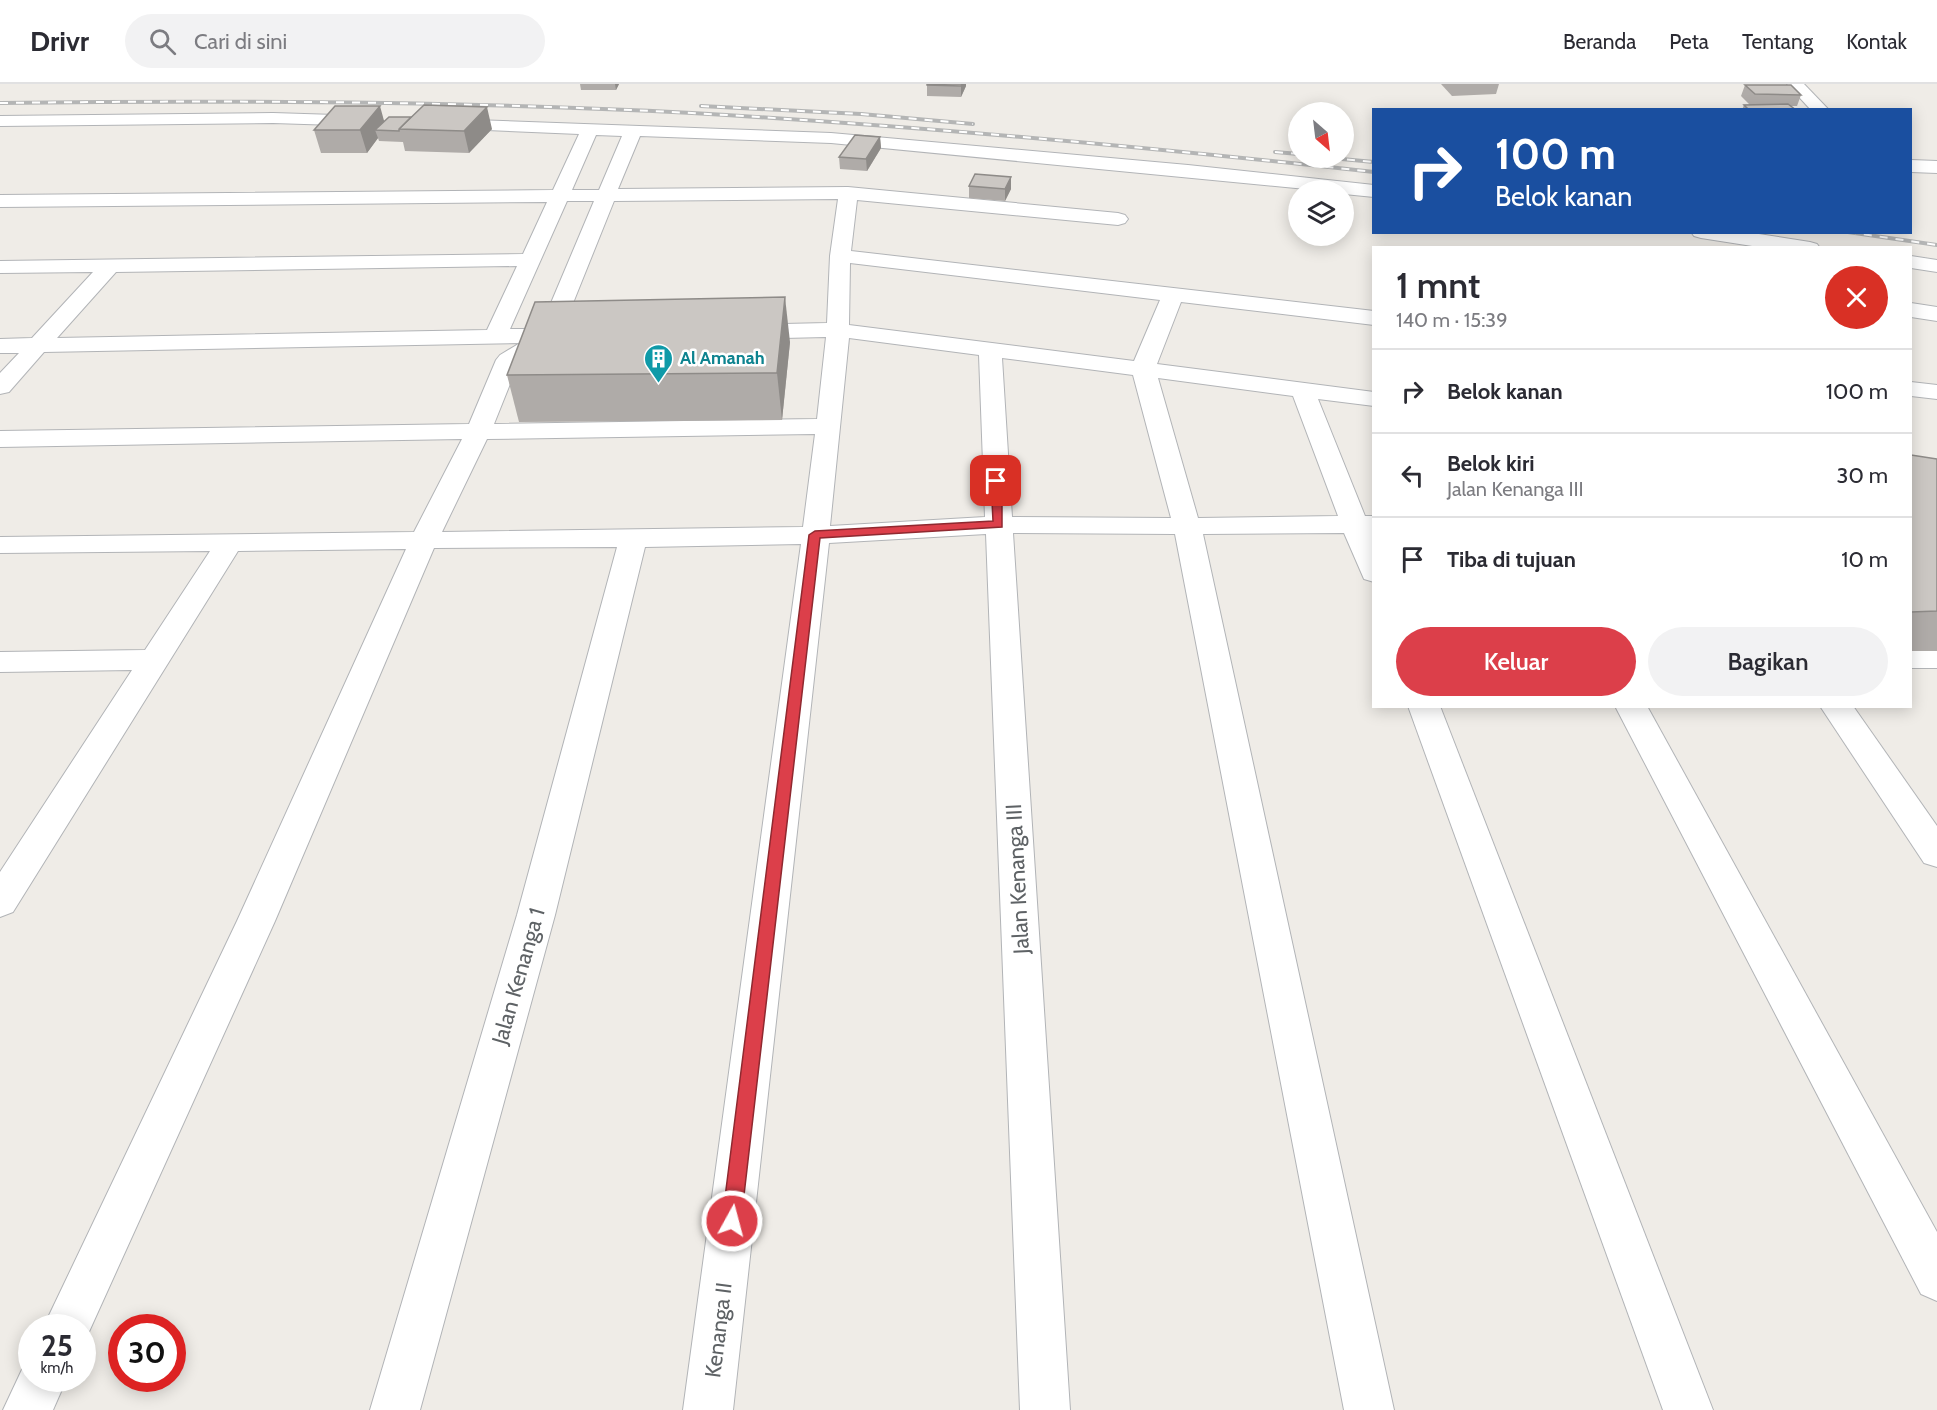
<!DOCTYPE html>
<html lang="id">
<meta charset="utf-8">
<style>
:root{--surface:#fff;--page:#f2f2f3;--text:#2b2b33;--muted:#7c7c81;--line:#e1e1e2;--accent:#dc3f4a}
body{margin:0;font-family:Cabin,sans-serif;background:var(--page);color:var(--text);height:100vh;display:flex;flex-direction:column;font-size:22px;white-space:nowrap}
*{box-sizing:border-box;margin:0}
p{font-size:20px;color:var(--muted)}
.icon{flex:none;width:33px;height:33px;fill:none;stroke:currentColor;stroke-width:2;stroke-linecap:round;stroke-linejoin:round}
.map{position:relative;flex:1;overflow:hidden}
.details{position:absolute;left:1372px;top:162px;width:540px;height:462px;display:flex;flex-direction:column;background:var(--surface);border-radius:0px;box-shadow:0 3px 15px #0003}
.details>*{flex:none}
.hud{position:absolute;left:1372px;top:24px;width:540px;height:126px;border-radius:0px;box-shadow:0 3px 15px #0003;background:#1a4fa0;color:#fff;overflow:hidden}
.needle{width:39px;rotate:152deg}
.fabs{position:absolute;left:1288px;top:18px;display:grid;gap:12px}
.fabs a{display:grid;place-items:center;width:66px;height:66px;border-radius:50%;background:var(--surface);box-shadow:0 3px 15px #0003;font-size:30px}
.speed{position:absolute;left:18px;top:1230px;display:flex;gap:12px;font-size:30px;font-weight:700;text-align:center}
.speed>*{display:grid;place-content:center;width:78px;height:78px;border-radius:50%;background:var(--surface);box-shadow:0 3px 15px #0003;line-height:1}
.speed small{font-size:15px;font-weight:400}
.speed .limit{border:9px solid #d22;background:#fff;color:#111}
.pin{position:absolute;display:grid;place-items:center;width:51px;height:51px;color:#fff;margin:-26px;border-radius:12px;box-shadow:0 3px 9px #0006}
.me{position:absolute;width:66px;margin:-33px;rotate:7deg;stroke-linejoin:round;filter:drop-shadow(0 0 4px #0008)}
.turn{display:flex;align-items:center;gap:21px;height:126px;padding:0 24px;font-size:27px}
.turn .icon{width:78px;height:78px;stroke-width:2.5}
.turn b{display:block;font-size:42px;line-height:51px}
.round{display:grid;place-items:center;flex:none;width:63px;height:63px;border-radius:32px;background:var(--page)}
.summary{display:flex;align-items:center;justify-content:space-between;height:102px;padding:0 24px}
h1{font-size:36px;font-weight:600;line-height:45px}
.button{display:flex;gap:12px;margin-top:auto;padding:12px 24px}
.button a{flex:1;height:69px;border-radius:36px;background:var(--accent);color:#fff;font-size:24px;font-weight:600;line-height:69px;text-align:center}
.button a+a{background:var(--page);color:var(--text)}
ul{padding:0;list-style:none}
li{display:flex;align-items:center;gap:18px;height:84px;padding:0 24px;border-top:2px solid var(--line)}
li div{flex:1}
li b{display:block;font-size:22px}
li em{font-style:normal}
header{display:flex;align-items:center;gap:36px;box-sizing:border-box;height:84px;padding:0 30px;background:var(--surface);border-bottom:2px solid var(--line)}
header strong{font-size:28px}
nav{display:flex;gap:33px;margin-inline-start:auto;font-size:21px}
.search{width:420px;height:54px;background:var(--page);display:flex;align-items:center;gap:15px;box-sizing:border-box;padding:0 21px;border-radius:33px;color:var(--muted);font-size:22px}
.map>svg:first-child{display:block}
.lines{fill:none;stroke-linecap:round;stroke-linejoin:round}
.minor-casing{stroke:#b2b4b7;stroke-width:2}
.minor{fill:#fff;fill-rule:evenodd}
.rail-casing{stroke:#b4b5b5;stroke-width:4}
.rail{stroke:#fff;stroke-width:2;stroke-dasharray:8;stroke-linecap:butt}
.wall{fill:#afaba8}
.shaded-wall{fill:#8e8b88}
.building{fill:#cbc7c3;stroke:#8e8b88;stroke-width:1.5}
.route{fill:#dc3f4a;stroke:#8f2930;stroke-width:1.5}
.labels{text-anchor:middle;stroke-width:5;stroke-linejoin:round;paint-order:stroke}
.far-culture-label{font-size:18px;font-weight:bold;fill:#0d838f;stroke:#fff;text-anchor:start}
.street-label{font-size:22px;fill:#5e6265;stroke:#fff}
</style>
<header>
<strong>Drivr</strong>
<div class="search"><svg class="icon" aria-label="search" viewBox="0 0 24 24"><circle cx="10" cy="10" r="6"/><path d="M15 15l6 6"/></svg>Cari di sini</div>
<nav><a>Beranda</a><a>Peta</a><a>Tentang</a><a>Kontak</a></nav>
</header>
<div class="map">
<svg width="1937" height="1326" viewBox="0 0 1937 1326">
<rect width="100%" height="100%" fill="#efece7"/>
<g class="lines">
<defs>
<g id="minor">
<polygon points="1787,0 1804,0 1829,26 1811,26"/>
<polygon points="273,29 367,32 373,33 376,37 373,41 367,42 273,39 0,42 0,32"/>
<path d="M446 35 831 49 1188 81 1374 101V113L1344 110V106H1316L831 59 640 52 618 105 848 103 1118 129 1125 131 1128 135 1125 139 1118 141 857 116 851 167 1374 227V241L1181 218 1157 280 1374 308V322L1318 315 1365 432H1374V448H1372L1374 454V498L1364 495 1344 449 1203 450 1394 1326H1344L1175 450 1013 449 1070 1326H1020L986 450 829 459 733 1326H683L801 460 645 463 555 831 420 1326H370L517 831 617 463 434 464 275 837 83 1261 82 1244H43L237 837 406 465 238 467 13 828 0 833V788L132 586 0 588V568L145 566 210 467 0 469V453L414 448 462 355 0 363V347L469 340 496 276 500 271 520 259 44 268 9 308 0 310V289L19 269H0V255L32 254 93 188 0 189V177L523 170 547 118 0 123V111L553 106 579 50 440 44 437 40 440 36ZM596 51 622 52 599 106H572ZM838 115 830 172 827 239 744 241 736 243 733 248 736 253 744 255 826 253 817 335 494 340 518 280 554 258 575 256 578 251 575 246 563 244 614 117ZM567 117H594L540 245H510ZM850 179 1160 216 1134 277 849 241ZM517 182 487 246 57 254 116 188ZM849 254 979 271 985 433 830 442ZM1002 274 1133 291 1171 434 1012 433ZM1158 294 1293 312 1338 432 1198 434ZM815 350 803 443 442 448 487 355Z"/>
<polygon points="1911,76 1937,77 1937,89 1911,88"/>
<polygon points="1691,148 1746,148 1810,158 1817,160 1820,164 1765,164 1701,154 1694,152"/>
<polygon points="1911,172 1937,176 1937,188 1911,184"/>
<polygon points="1911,219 1937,223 1937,237 1911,233"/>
<polygon points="1911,298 1937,301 1937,315 1911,312"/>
<rect x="1911" y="564" width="26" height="20"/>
<polygon points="1408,622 1440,622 1713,1326 1663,1326"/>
<polygon points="1615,622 1647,622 1937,1148 1937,1217 1921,1210"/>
<polygon points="1820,622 1853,622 1937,742 1937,783 1924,779"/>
<polygon points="32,1274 32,1294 67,1294 53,1326 3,1326 26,1277"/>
</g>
</defs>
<!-- minor casing -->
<use href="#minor" class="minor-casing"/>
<!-- minor -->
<use href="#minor" class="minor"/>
<defs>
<g id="rail">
<path d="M0 19C231 16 461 17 692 29 920 42 1147 63 1374 88"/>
<polyline points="701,22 861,30 973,40"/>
<polyline points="1275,68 1299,70"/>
<polyline points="1331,74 1374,78"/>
<polyline points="1848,148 1937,161"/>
</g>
</defs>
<!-- rail casing -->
<use href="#rail" class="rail-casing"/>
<!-- rail -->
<use href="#rail" class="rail"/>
</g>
<!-- wall -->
<g class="wall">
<polygon points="580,0 619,0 616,6 581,6"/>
<polygon points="927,0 966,0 966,2 961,13 927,12"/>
<polygon points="1441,0 1499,0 1496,10 1452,12"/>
<polygon points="1745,1 1801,11 1797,22 1791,22 1796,26 1742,26 1744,21 1750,21 1741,12"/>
<polygon points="384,37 492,45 469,69 405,67 403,58 379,57 378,54 367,69 321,69 314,46"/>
<polygon points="880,53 881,64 867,87 840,85 839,73"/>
<polygon points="1011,93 1011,105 1005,117 969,114 969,102"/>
<polygon points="790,258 782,336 519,338 507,291"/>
<polygon points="1911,371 1937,375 1937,567 1911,567"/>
</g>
<!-- shaded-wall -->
<g class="shaded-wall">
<polygon points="615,0 619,0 616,6"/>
<polygon points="962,0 966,0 966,2 961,13 961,2"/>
<polygon points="380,22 386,44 375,46 378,54 367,69 360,46"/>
<polygon points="487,23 492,45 469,69 464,47"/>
<polygon points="880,53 881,64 867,87 866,75"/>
<polygon points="1011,93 1011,105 1005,117 1005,105"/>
<polygon points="785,213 790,258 782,336 777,289"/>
</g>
<!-- building -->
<g class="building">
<polygon points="927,0 962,0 961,2 927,1"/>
<polygon points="1745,1 1791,1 1801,11 1755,10"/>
<polygon points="1788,20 1796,26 1749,26 1744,21"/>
<polygon points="424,21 487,23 464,47 399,45"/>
<polygon points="335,22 380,22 360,46 314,46"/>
<polygon points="389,33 411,33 399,45 399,47 375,46"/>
<polygon points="855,51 880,53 866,75 839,73"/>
<polygon points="975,90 1011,93 1005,105 969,102"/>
<polygon points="785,213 777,289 507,291 535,218"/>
<polygon points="1911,371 1937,375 1937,527 1911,528"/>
</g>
<!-- route -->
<polygon class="route" points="996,393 1002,397 1002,443 820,454 741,1137 738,1143 732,1146 725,1143 722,1137 809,451 815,447 993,437 991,397"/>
<!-- icons -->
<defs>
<symbol id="building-pin" viewBox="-11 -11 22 30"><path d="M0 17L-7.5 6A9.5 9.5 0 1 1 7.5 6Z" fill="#0f9aa8" stroke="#fff"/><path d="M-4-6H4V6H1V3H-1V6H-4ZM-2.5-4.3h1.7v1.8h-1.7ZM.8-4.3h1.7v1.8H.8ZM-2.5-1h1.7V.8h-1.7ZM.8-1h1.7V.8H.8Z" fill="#fff"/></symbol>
</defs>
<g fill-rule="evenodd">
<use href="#building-pin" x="642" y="258" width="33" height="45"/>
</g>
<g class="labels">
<!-- far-culture labels -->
<g class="far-culture-label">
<text x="680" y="280">Al Amanah</text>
</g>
<!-- street labels -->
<g class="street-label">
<text transform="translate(1017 795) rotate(-93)" y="8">Jalan Kenanga III</text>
<text transform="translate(518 892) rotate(-74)" y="8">Jalan Kenanga 1</text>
<text transform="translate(718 1246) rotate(-83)" y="8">Kenanga II</text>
</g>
</g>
</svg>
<div class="fabs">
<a><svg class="needle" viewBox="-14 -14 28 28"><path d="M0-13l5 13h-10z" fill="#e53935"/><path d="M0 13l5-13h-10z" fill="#7c7c81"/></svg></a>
<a><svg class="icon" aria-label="layers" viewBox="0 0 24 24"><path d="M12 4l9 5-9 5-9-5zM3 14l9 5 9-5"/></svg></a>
</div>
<div class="speed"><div>25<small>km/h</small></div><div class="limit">30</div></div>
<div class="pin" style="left:996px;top:397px;background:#d93025"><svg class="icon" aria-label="arrive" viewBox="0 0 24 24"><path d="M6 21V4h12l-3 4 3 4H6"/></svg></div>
<svg class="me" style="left:732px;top:1137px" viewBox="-20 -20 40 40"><circle r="17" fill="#dc3f4a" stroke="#fff" stroke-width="3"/><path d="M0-11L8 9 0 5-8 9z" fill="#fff"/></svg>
<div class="hud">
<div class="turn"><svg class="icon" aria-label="right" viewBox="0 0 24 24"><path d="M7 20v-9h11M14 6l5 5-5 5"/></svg><div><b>100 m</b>Belok kanan</div></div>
</div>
<section class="details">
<div class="summary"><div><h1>1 mnt</h1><p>140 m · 15:39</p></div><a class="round" style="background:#d93025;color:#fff"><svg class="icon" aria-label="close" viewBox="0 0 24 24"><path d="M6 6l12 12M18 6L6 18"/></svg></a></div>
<ul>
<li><svg class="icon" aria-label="right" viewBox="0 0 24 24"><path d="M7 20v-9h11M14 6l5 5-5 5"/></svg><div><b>Belok kanan</b></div><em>100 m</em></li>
<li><svg class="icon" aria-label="left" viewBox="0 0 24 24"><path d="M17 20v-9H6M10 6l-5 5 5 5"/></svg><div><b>Belok kiri</b><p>Jalan Kenanga III</p></div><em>30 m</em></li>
<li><svg class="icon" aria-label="arrive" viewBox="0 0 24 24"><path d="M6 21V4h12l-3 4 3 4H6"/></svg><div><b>Tiba di tujuan</b></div><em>10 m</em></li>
</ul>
<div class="button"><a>Keluar</a><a>Bagikan</a></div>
</section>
</div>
